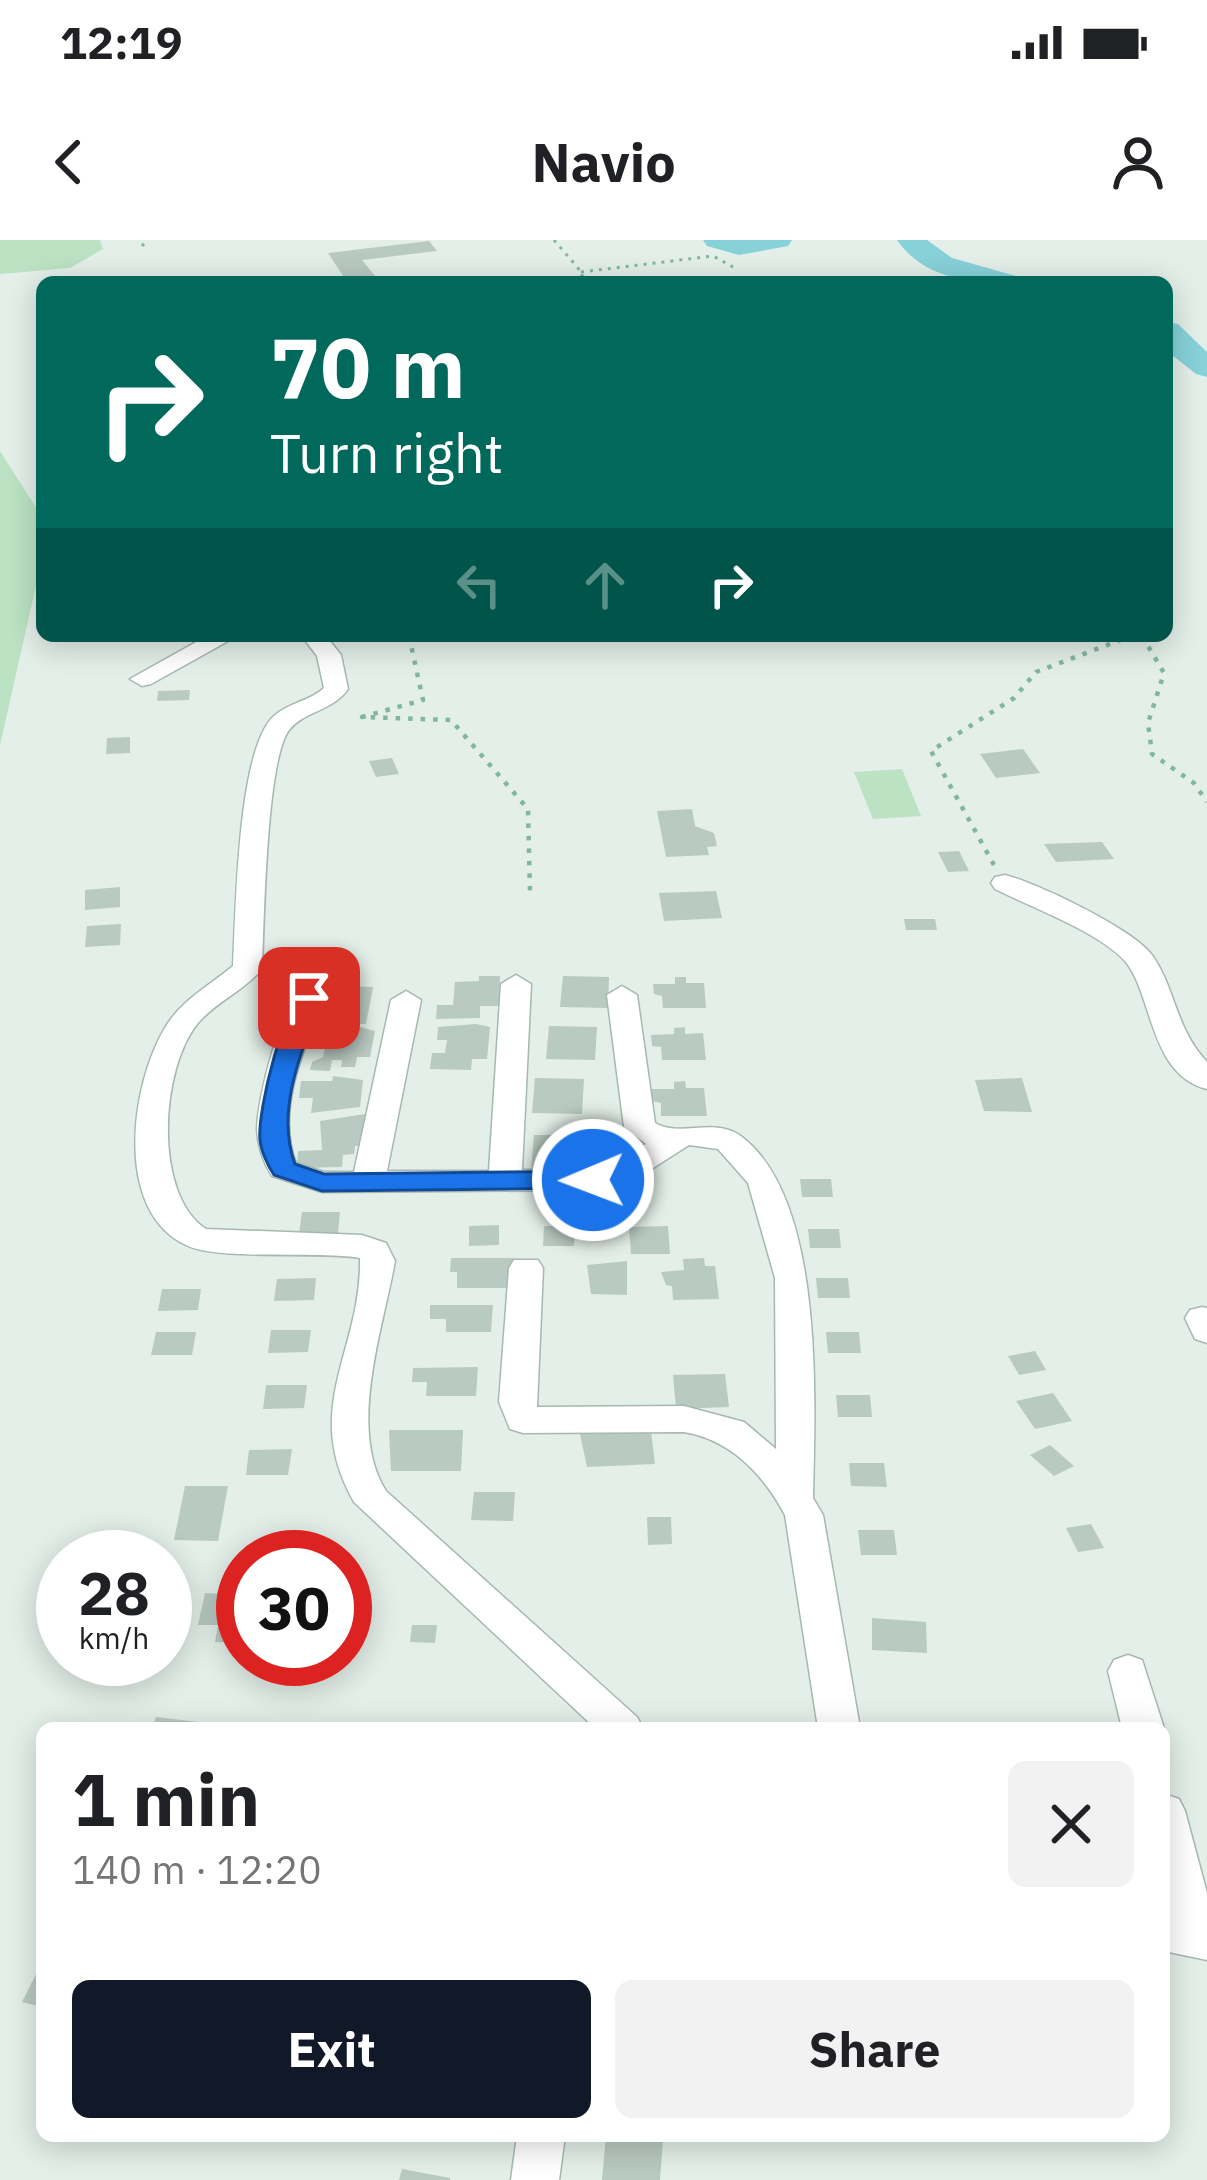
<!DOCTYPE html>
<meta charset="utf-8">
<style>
:root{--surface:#fff;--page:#f2f2f2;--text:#202124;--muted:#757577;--accent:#111827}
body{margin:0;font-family:"IBM Plex Sans",sans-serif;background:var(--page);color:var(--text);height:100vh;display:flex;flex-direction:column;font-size:45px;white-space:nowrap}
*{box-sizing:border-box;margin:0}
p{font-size:39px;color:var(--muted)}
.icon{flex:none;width:66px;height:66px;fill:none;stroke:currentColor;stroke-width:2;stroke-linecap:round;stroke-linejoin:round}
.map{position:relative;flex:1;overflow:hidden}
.panel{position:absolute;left:36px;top:1482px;width:1134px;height:420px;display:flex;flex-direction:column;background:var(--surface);border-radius:18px;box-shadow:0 6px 30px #0003}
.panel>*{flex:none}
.top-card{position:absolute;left:36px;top:36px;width:1137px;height:366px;border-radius:18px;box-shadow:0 6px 30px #0003;background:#00695c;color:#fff;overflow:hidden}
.speed{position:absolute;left:36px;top:1290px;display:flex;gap:24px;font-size:60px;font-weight:700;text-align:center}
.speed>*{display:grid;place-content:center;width:156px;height:156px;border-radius:50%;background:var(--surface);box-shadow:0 6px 30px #0003;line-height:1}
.speed small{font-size:30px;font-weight:400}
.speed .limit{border:18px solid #d22;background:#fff;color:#111}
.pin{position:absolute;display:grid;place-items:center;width:102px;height:102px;color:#fff;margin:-51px;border-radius:24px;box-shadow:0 6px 18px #0006}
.me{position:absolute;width:132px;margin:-66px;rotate:269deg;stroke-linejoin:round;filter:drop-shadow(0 0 9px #0008)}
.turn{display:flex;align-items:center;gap:42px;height:252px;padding:0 36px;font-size:54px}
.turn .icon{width:156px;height:156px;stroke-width:2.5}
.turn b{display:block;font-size:84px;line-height:102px}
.lanes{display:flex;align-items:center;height:114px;padding:0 36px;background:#0003;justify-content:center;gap:60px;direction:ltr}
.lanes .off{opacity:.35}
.round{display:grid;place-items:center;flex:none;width:126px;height:126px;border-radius:18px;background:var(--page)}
.summary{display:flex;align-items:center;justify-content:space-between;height:204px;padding:0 36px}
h1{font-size:72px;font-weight:800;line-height:90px}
.button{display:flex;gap:24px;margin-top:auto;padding:24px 36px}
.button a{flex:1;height:138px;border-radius:18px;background:var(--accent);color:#fff;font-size:48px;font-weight:800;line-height:138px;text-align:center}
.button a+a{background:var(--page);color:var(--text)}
.status{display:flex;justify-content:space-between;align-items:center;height:84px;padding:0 60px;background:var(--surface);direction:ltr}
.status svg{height:33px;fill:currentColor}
header{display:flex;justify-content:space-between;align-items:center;height:156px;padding:0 36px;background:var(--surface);font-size:54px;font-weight:800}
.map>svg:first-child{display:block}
.green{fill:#bbe2c3}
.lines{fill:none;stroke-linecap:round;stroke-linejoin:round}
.river{fill:#87d1d9;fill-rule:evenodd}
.building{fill:#b9cac2}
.minor-casing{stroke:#a6b8b0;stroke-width:3}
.path-far1{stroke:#81b6a2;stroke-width:3;stroke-dasharray:3 6;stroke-linecap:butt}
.path{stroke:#81b6a2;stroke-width:4.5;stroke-dasharray:4.5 8;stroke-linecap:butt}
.minor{fill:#fff;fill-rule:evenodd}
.route{fill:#1a73e8;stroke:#114b97;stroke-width:3}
</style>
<div class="status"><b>12:19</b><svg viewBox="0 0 49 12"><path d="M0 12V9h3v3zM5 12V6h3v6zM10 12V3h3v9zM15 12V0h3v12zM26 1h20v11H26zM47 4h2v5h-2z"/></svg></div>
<header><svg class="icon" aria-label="back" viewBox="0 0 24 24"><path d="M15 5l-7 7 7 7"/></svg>Navio<svg class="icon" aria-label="person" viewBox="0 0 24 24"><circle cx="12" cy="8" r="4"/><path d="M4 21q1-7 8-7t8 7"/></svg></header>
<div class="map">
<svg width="1207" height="1940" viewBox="0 0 1207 1940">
<rect width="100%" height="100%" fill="#e4efe9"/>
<!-- green -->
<g class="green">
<polygon points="0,0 100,0 103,9 70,28 0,34"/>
<polygon points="0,211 42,277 42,319 0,505"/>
<polygon points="902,529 921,576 873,579 854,532"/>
</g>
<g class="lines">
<!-- river -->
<g class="river">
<polygon points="703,0 792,0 788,6 739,15 707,6"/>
<path d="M897 0H927L952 18 1016 36 1020 42C972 42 927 42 897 0Z"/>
<polygon points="1167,82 1178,84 1207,112 1207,137 1196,134 1167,111"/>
</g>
</g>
<!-- building -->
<g class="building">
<polygon points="429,1 437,11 362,20 380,42 347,42 328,13"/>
<polygon points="190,450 189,460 157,461 158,451"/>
<polygon points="130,497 130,513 106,514 107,498"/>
<polygon points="1023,509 1040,533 996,538 980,514"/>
<polygon points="392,518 399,534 376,537 369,521"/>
<polygon points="692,569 695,586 714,593 717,606 707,607 709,615 666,617 657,571"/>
<polygon points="1102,602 1114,619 1056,622 1044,604"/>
<polygon points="959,611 969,631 948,632 938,612"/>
<polygon points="120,647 120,667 85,670 85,650"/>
<polygon points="716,651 722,678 664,681 659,653"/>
<polygon points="904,679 935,679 937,690 906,690"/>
<polygon points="121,684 120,705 85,707 87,686"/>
<polygon points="479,736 500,736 499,766 480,766 480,778 436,779 437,765 453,765 455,742 479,741"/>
<polygon points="563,736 609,737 608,768 560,767"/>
<polygon points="675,737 686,737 686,743 704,743 706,768 663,768 662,756 654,754 653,744 675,744"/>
<polygon points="338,746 373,747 366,784 322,783 325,770 333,768"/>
<polygon points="476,784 490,787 487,819 472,819 471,830 430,829 432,813 445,813 447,800 437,800 438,787"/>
<polygon points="356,786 375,791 370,817 357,817 355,827 341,827 342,820 332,820 330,831 310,830 312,822 323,817 329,790 355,790"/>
<polygon points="549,786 597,787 595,820 546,819"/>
<polygon points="685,787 685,794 703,793 706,820 662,820 661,807 652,806 651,795 674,794 674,788"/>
<polygon points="333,836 363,840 360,867 311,873 313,858 299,858 301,841 332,841"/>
<polygon points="535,838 584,839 582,874 532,873"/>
<polygon points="1022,838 1032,872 984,871 975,840"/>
<polygon points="685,841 686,848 704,848 707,876 661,876 661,863 652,861 651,849 674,849 674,842"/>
<polygon points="365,874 369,906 355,906 354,914 343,915 342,927 297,928 298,911 322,910 320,881"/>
<polygon points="534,895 585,895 583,933 531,932"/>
<polygon points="800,939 831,939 833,957 802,957"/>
<polygon points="302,972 340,972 338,993 299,993"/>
<polygon points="499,985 499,1005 469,1006 469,986"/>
<polygon points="544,986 575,986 574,1006 543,1006"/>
<polygon points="668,986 670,1014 631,1014 629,987"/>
<polygon points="808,989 839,989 841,1008 810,1008"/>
<polygon points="451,1018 514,1018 514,1048 457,1048 457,1032 450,1032"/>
<polygon points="704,1018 705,1026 715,1026 719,1059 673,1060 672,1046 666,1045 661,1032 684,1030 683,1019"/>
<polygon points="627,1021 627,1055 591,1054 587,1025"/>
<polygon points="316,1038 314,1060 274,1061 277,1039"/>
<polygon points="816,1038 848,1038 850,1058 818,1058"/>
<polygon points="162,1049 201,1049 198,1070 158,1071"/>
<polygon points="430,1065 493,1065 491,1092 446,1092 446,1079 430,1079"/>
<polygon points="271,1090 311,1090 308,1112 268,1113"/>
<polygon points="156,1092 196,1092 192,1115 151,1115"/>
<polygon points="826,1092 859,1092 861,1113 828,1113"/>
<polygon points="1035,1111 1046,1130 1019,1135 1008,1116"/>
<polygon points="478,1127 476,1156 426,1156 427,1142 412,1142 413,1128"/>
<polygon points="725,1134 729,1167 676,1169 673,1135"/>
<polygon points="266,1145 307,1145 304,1168 263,1169"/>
<polygon points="1053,1153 1072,1181 1035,1189 1016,1161"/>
<polygon points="836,1155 870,1155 872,1177 838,1177"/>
<polygon points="389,1190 463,1190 461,1231 391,1231"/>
<polygon points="651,1191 655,1224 587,1227 580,1194"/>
<polygon points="1050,1205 1074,1226 1054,1236 1030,1215"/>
<polygon points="292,1209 288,1235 246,1235 249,1210"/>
<polygon points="849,1223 884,1223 887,1247 851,1246"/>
<polygon points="185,1246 228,1246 218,1301 174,1300"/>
<polygon points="474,1252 515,1252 513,1281 471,1280"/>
<polygon points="647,1277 671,1277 672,1304 648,1305"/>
<polygon points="1091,1284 1104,1308 1078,1312 1066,1288"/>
<polygon points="858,1290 894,1290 897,1315 861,1315"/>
<polygon points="205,1353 243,1355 243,1403 215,1402 218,1385 198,1385"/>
<polygon points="872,1378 926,1382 927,1413 872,1410"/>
<polygon points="412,1385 437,1385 435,1403 410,1402"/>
<polygon points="156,1477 224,1485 224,1488 152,1488"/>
<polygon points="42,1722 42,1767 22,1762"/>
<polygon points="606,1896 663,1900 660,1940 602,1940"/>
<polygon points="402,1929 450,1938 450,1940 399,1940"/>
</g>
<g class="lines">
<defs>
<g id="minor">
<polygon points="207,396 237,396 151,444 142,446 130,439"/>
<path d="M302 396H326L341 415 348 449C333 471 304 471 289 490 266 521 264 684 262 729 244 751 216 762 198 783 160 829 153 955 206 989L362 995 386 1003 395 1021C383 1089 347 1190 386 1251L637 1477 643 1488H595L354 1262C300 1167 362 1111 360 1018 318 1011 217 1021 186 1005 113 971 131 844 165 788 181 760 209 746 233 726 236 674 237 509 274 476 288 463 310 461 324 448L317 416Z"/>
<path d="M1005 635C1037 643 1133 689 1152 715 1176 749 1175 788 1207 822V849C1149 835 1153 754 1125 721 1099 692 1031 667 995 649L991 643 995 637Z"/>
<path d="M516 735 531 744 522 930H589L646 904 624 887 607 755 622 746 637 755 655 883C680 898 715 876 742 897 825 961 815 1161 813 1258L823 1275 860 1488H818L785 1275C763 1234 731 1200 684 1192L523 1193 510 1189 499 1162 509 1028 514 1020H538L543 1028 537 1167 684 1166 744 1182 776 1209 775 1038 748 943 718 909 689 905 653 928 593 950 322 952 272 936C263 922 258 907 257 890 257 861 281 756 309 749L324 758C305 806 275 871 296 923L324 932H354L391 760 406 751 421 760 387 931H489L501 744Z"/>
<polygon points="1202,1067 1207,1068 1207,1103 1195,1099 1185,1078 1190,1070"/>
<polygon points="1128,1415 1142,1420 1164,1488 1122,1488 1108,1431 1114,1420"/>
<polygon points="1164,1554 1179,1559 1185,1571 1207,1653 1207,1720 1164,1711 1164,1673 1168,1674 1164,1656"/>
<polygon points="517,1896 565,1896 559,1940 511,1940"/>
</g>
</defs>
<!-- minor casing -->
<use href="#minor" class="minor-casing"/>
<!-- path-far1 -->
<g class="path-far1">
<polyline points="554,0 583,34 578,42"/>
<polyline points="142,6 147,0"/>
<polyline points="581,32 713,16 733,27"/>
</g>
<!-- path -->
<g class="path">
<polyline points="409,396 423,460 362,477 451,480 528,569 530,653"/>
<polyline points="1142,396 1164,433 1148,483 1152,514 1194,543 1207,562"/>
<polyline points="994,625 931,511 1014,458 1036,432 1131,396"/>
</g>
<!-- minor -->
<use href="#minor" class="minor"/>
</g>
<!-- route -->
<path class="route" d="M309 751 322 758C302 810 275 870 295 924L324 934 593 931 607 940 593 948 322 951 274 935C268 926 261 911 260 900 257 872 284 758 309 751Z"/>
</svg>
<div class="speed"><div>28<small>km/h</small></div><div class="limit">30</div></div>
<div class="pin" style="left:309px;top:758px;background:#d93025"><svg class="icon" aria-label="arrive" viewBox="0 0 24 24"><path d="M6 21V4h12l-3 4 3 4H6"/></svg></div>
<svg class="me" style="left:593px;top:940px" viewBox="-20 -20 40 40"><circle r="17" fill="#1a73e8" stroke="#fff" stroke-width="3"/><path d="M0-11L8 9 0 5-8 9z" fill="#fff"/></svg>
<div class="top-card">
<div class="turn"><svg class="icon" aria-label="right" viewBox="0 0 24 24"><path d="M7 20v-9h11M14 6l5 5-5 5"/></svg><div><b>70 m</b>Turn right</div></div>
<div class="lanes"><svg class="icon off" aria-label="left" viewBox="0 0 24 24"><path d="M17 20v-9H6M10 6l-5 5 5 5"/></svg><svg class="icon off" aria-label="ahead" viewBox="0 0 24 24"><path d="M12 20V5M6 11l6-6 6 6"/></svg><svg class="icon" aria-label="right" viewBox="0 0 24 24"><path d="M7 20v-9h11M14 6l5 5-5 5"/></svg></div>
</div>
<section class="panel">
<div class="summary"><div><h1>1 min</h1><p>140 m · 12:20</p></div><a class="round"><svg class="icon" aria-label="close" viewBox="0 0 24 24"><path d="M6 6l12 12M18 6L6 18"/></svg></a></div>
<div class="button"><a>Exit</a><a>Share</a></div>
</section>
</div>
